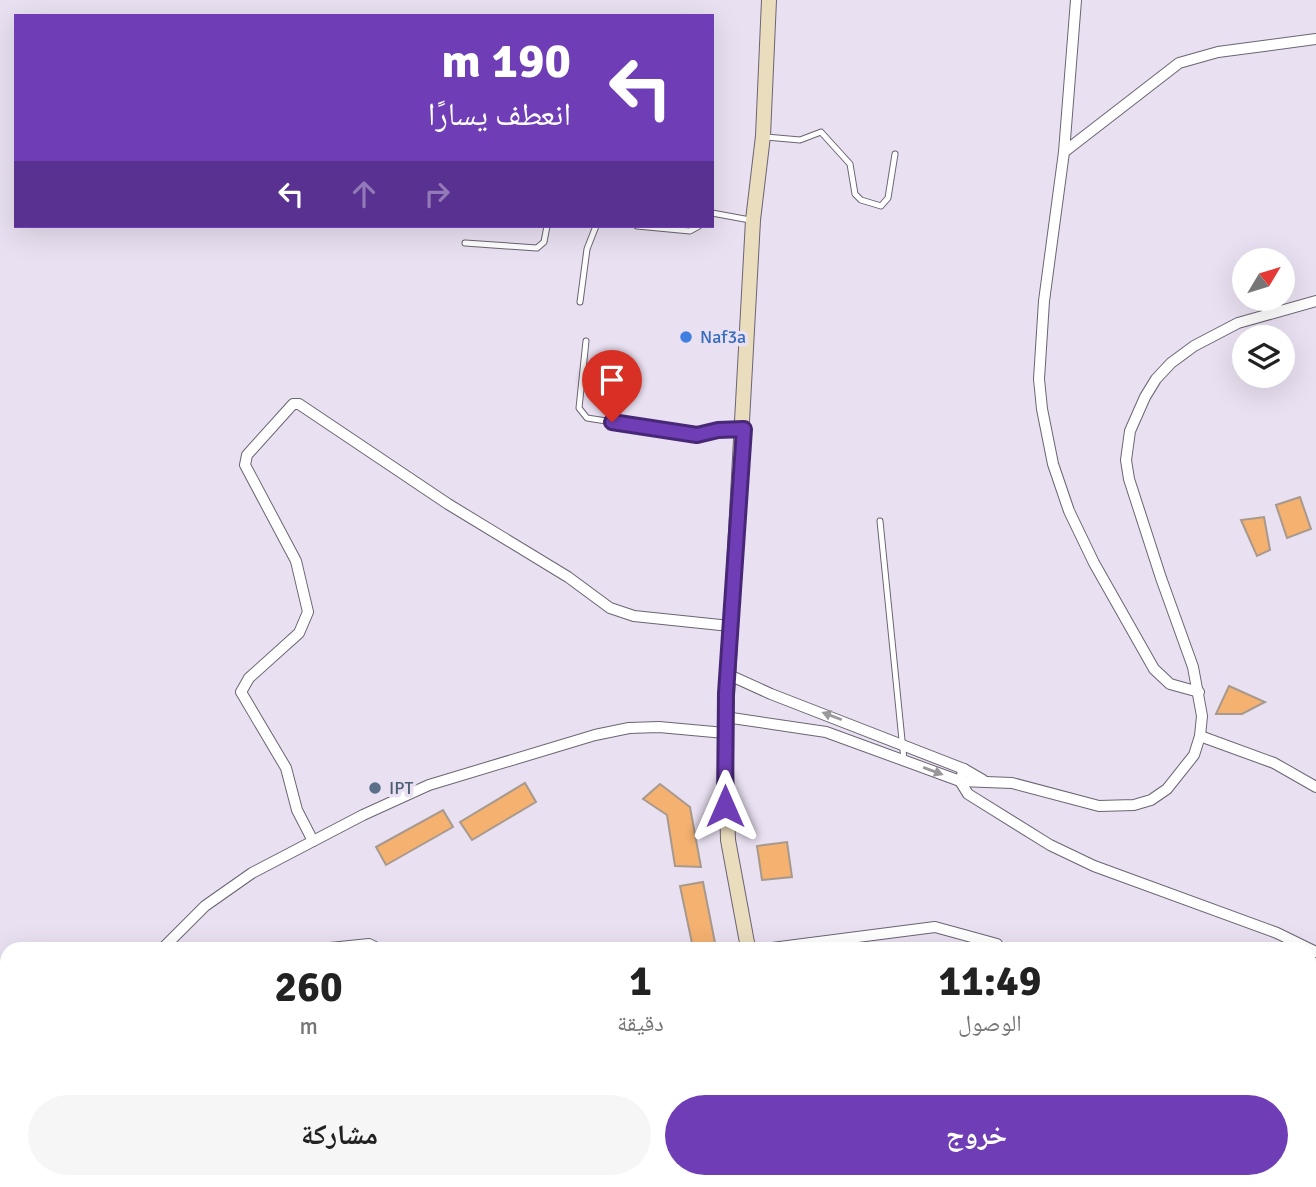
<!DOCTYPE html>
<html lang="ar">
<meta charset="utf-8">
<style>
:root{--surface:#fff;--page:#f6f6f6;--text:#222;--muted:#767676;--accent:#6f3eb6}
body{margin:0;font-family:Signika,"Noto Naskh Arabic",sans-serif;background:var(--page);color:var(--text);direction:rtl;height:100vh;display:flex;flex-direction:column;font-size:26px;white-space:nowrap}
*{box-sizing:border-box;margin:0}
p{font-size:23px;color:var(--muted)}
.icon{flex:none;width:38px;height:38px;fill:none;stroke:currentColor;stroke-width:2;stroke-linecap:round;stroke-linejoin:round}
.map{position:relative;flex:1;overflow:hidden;direction:ltr}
.sheet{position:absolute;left:0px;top:942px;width:1316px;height:247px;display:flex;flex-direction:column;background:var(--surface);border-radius:21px 21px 0 0;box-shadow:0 7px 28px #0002;direction:rtl}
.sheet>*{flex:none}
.banner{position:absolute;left:14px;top:14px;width:700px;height:214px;border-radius:0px;box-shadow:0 7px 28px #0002;direction:rtl;background:#6f3eb6;color:#fff;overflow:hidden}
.needle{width:46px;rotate:52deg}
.fabs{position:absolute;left:1232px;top:248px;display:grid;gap:14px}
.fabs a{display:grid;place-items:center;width:63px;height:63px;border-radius:50%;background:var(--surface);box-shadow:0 7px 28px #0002;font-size:35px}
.pin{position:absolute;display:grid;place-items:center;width:60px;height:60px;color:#fff;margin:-72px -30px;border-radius:50% 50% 50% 0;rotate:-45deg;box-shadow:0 0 7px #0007}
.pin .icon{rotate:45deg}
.me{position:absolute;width:77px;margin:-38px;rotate:0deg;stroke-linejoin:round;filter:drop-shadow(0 0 5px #0008)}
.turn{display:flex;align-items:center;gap:24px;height:147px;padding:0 28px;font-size:32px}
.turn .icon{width:91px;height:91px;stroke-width:2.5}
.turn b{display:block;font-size:49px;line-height:60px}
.lanes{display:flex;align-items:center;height:66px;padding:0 28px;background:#0003;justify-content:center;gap:35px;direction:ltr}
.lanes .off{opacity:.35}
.eta{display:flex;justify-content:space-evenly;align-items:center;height:119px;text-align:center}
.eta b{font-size:42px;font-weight:800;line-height:49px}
.cta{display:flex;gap:14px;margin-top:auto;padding:14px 28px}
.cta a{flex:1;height:80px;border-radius:42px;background:var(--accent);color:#fff;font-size:28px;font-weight:800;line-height:80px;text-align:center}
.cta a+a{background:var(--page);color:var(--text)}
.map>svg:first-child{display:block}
.building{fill:#f4b170;stroke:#a7998d;stroke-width:2}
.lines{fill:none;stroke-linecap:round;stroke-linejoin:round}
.lane-casing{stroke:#6b6472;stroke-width:7}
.street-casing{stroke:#6b6472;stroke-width:12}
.secondary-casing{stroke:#6b6472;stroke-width:16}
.lane{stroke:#fff;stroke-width:5}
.street{stroke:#fff;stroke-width:10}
.secondary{stroke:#eaddbe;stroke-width:14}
.oneway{fill:#9a989b}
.route-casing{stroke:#482876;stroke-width:18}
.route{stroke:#6f3eb6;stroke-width:12}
.shop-dot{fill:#3f7fe0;stroke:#e9e0f1;stroke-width:2.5}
.service-dot{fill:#5c6f8a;stroke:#e9e0f1;stroke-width:2.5}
.labels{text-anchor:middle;stroke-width:7;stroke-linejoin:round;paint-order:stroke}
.shop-label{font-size:18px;fill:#366cbe;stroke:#e9e0f1;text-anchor:start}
.service-label{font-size:18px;fill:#4e5e75;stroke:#e9e0f1;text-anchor:start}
</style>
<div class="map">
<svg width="1316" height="1187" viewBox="0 0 1316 1187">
<rect width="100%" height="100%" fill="#e9e0f1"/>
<!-- building -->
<g class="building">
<polygon points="1300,497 1311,529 1287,538 1276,505"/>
<polygon points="1264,517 1270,550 1257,556 1241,520"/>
<polygon points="1229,686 1265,702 1242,714 1216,714"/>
<polygon points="525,783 536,802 472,840 460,822"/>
<polygon points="660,784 690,807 701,867 675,866 667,815 643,799"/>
<polygon points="443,810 453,827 386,865 376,847"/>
<polygon points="787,842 792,877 762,880 757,846"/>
<polygon points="703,882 716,948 693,948 680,886"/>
</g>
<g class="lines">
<defs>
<g id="lane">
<polyline points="766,137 800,140 821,132 850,164 855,194 861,200 881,206 888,198 895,154"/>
<polyline points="712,213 750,220"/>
<polyline points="637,226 690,231 699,226"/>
<polyline points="465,243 537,248 544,242 547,226"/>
<polyline points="580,302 587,249 596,226"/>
<polyline points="586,341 579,408 587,418 697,435 740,430"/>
<polyline points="880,521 904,760"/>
</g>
<g id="street">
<polyline points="1076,0 1064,152 1044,301 1039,379 1042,409 1053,464 1069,511 1094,563 1154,669 1170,684 1199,692"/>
<polyline points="1064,152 1179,63 1218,52 1316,39"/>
<polyline points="727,674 771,694 964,769 983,780"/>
<polyline points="725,717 826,732 960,781 1012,783 1099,806 1134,805 1151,800 1167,789 1194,755 1200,736 1202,716 1193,667 1161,578 1129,479 1126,460 1130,431 1145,397 1156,379 1171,363 1194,346 1238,323 1316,301"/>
<polyline points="1200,736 1274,763 1316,787"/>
<polyline points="964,769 960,781 968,794 1050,845 1094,866 1277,933 1316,952"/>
<polyline points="313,841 297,810 286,768 241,692 249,678 299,633 308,612 296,561 245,465 247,455 293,404 299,404 448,504 568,577 610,608 634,616 730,626"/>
<polyline points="163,948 205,906 252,873 363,815 429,785 595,735 629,728 659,727 725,733"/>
<polyline points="330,948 369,944 377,948"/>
<polyline points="772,948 935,927 997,944"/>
<polyline points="0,1011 7,1008"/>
<polyline points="1309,1144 1316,1148"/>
<polyline points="856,1181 857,1187"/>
<polyline points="409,1187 414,1181"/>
<polyline points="571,1187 575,1181"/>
<polyline points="874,1187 877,1181"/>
</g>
<g id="secondary">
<polyline points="748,948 728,840 725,733 753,220 763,136 769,0"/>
<polyline points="793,1181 794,1187"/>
</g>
</defs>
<!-- lane casing -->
<use href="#lane" class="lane-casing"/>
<!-- street casing -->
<use href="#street" class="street-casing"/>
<!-- secondary casing -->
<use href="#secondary" class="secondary-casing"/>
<!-- lane -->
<use href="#lane" class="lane"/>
<!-- street -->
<use href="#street" class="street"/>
<!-- secondary -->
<use href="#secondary" class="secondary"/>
</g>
<!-- one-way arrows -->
<defs><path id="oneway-solid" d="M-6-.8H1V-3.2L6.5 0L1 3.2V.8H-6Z" transform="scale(1.75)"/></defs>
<g class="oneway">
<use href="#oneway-solid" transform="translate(832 716) rotate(-159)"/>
<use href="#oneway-solid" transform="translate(933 771) rotate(20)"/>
</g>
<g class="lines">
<defs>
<polyline id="route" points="612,422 697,435 718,430 744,429 726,693 725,806"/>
</defs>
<!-- route casing -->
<use href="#route" class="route-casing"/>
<!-- route -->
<use href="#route" class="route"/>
</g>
<!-- markers -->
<circle class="shop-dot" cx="686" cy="337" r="7"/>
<circle class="service-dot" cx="375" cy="788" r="7"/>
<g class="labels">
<!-- shop labels -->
<g class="shop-label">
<text x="700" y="343">Naf3a</text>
</g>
<!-- service labels -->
<g class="service-label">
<text x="389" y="794">IPT</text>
</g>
</g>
</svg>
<div class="fabs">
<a><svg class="needle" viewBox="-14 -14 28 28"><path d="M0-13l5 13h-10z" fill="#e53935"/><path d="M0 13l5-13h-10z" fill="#767676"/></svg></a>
<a><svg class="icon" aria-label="layers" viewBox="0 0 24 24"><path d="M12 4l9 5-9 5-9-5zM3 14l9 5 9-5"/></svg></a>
</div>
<div class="pin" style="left:612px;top:422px;background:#d93025"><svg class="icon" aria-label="arrive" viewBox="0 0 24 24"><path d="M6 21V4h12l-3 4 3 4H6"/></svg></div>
<svg class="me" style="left:725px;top:806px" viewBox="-20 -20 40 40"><path d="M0-17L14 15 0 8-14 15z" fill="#6f3eb6" stroke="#fff" stroke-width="4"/></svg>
<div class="banner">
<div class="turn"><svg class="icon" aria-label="left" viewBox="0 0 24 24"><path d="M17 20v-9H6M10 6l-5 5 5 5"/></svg><div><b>190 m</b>انعطف يسارًا</div></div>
<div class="lanes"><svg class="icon" aria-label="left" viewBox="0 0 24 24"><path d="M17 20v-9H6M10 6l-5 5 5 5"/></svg><svg class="icon off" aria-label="ahead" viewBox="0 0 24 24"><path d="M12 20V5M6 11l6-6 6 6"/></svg><svg class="icon off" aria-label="right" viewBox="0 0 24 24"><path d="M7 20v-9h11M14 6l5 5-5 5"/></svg></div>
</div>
<section class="sheet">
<div class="eta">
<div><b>11:49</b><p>الوصول</p></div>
<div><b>1</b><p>دقيقة</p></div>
<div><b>260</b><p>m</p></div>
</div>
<div class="cta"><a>خروج</a><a>مشاركة</a></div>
</section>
</div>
